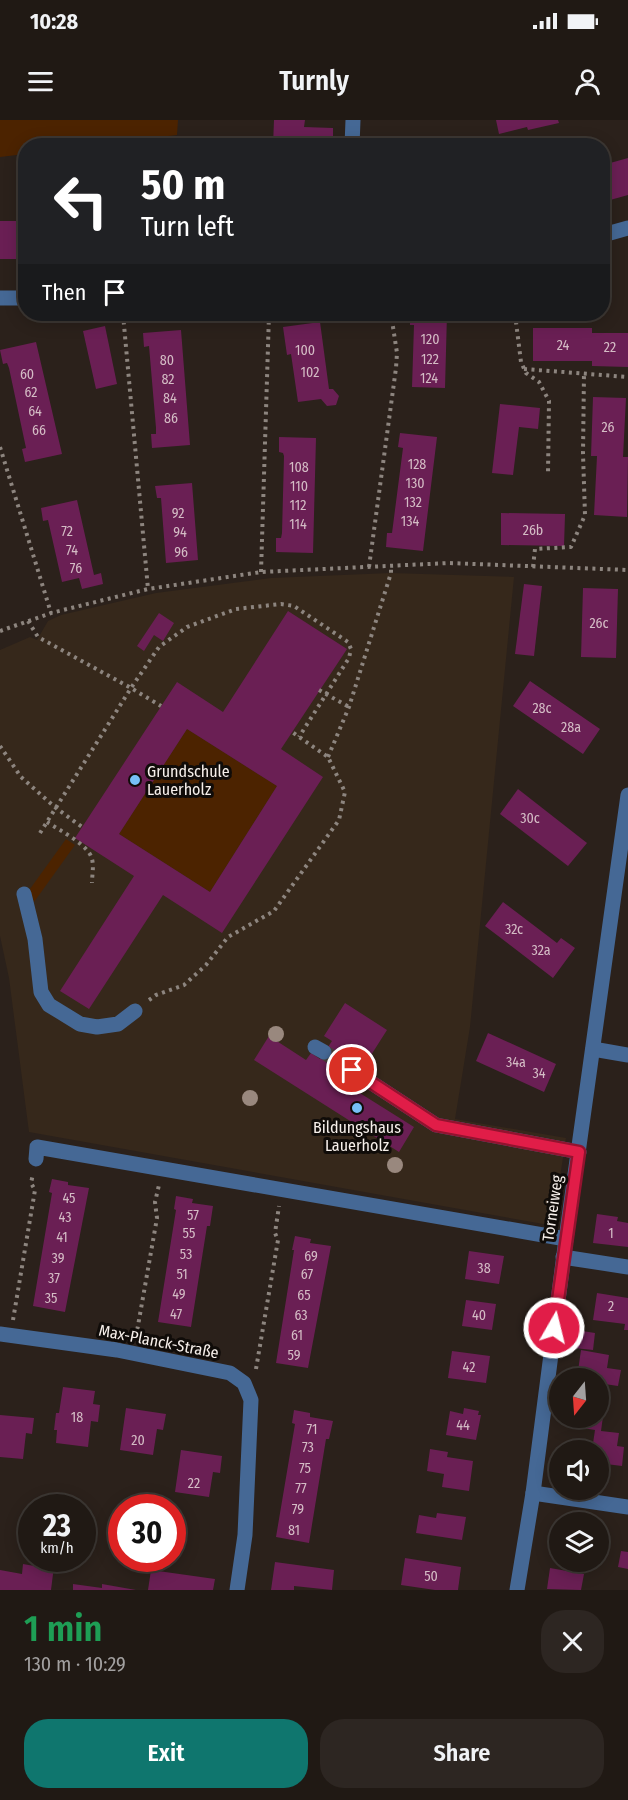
<!DOCTYPE html>
<meta charset="utf-8">
<style>
:root{--surface:#201914;--page:#2d2622;--text:#f1f3f6;--muted:#a2a0a0;--line:#3d3834;--accent:#0f766e}
body{margin:0;font-family:"Fira Sans Condensed",sans-serif;background:var(--page);color:var(--text);height:100vh;display:flex;flex-direction:column;font-size:22px;white-space:nowrap}
*{box-sizing:border-box;margin:0}
p{font-size:20px;color:var(--muted)}
.icon{flex:none;width:33px;height:33px;fill:none;stroke:currentColor;stroke-width:2;stroke-linecap:round;stroke-linejoin:round}
.map{position:relative;height:1470px;overflow:hidden}
.drawer{display:flex;flex-direction:column;background:var(--surface);flex:1}
.drawer>*{flex:none}
.guide{position:absolute;left:18px;top:18px;width:592px;height:183px;border-radius:24px;box-shadow:0 3px 15px #0003,0 0 0 2px var(--line);background:#202124;color:#fff;overflow:hidden}
.needle{width:39px;rotate:197deg}
.buttons{position:absolute;left:549px;top:1248px;display:grid;gap:12px}
.buttons a{display:grid;place-items:center;width:60px;height:60px;border-radius:50%;background:var(--surface);box-shadow:0 3px 15px #0003,0 0 0 2px var(--line);font-size:30px}
.speed{position:absolute;left:18px;top:1374px;display:flex;gap:12px;font-size:30px;font-weight:700;text-align:center}
.speed>*{display:grid;place-content:center;width:78px;height:78px;border-radius:50%;background:var(--surface);box-shadow:0 3px 15px #0003,0 0 0 2px var(--line);line-height:1}
.speed small{font-size:15px;font-weight:400}
.speed .limit{border:9px solid #d22;background:#fff;color:#111}
.pin{position:absolute;display:grid;place-items:center;width:51px;height:51px;color:#fff;margin:-26px;border:3px solid #fff;border-radius:50%;box-shadow:0 2px 6px #0007}
.me{position:absolute;width:66px;margin:-33px;rotate:8deg;stroke-linejoin:round;filter:drop-shadow(0 0 4px #0008)}
.turn{display:flex;align-items:center;gap:21px;height:126px;padding:0 24px;font-size:27px}
.turn .icon{width:78px;height:78px;stroke-width:2.5}
.turn b{display:block;font-size:42px;line-height:51px}
.then{display:flex;align-items:center;height:57px;padding:0 24px;background:#0003;gap:12px;font-size:22px}
.round{display:grid;place-items:center;flex:none;width:63px;height:63px;border-radius:24px;background:var(--page)}
.overview{display:flex;align-items:center;justify-content:space-between;height:102px;padding:0 24px}
h1{font-size:36px;font-weight:600;line-height:45px;color:#1e9e55}
.button{display:flex;gap:12px;margin-top:auto;padding:12px 24px}
.button a{flex:1;height:69px;border-radius:24px;background:var(--accent);color:#fff;font-size:24px;font-weight:600;line-height:69px;text-align:center}
.button a+a{background:var(--page);color:var(--text)}
.status{display:flex;justify-content:space-between;align-items:center;height:42px;padding:0 30px;background:var(--surface);direction:ltr}
.status svg{height:16px;fill:currentColor}
header{display:flex;justify-content:space-between;align-items:center;height:78px;padding:0 24px;background:var(--surface);font-size:27px;font-weight:600}
.map>svg:first-child{display:block}
.education{fill:#36281b}
.green{fill:#4c2300}
.building{fill:#6a1f54;fill-rule:evenodd}
.lines{fill:none;stroke-linecap:round;stroke-linejoin:round}
.minor-tunnel{stroke:#4a403a;stroke-width:15;stroke-dasharray:15 8;stroke-linecap:butt}
.path{stroke:#8d857f;stroke-width:4;stroke-dasharray:3 4.5;stroke-linecap:butt}
.minor{stroke:#456895;stroke-width:15}
.tree{fill:#99887e}
.route-casing{stroke:#92132f;stroke-width:15}
.route{stroke:#e11d48;stroke-width:10}
.poi-dot{fill:#76c0f7;stroke:#100c09;stroke-width:2}
.labels{text-anchor:middle;stroke-width:6;stroke-linejoin:round;paint-order:stroke}
.number-label{font-size:14px;fill:#d4bcc5}
.poi-label{font-size:16px;fill:#f7f0eb;stroke:#100c09;text-anchor:start}
.street-label{font-size:16px;fill:#f7f0eb;stroke:#100c09}
</style>
<div class="status"><b>10:28</b><svg viewBox="0 0 49 12"><path d="M0 12V9h3v3zM5 12V6h3v6zM10 12V3h3v9zM15 12V0h3v12zM26 1h20v11H26zM47 4h2v5h-2z"/></svg></div>
<header><svg class="icon" aria-label="menu" viewBox="0 0 24 24"><path d="M4 6h16M4 12h16M4 18h16"/></svg>Turnly<svg class="icon" aria-label="person" viewBox="0 0 24 24"><circle cx="12" cy="8" r="4"/><path d="M4 21q1-7 8-7t8 7"/></svg></header>
<div class="map">
<svg width="628" height="1470" viewBox="0 0 628 1470">
<rect width="100%" height="100%" fill="#2b211b"/>
<!-- education -->
<polygon class="education" points="391,453 514,457 470,907 455,999 566,1018 554,1097 549,1105 29,1012 9,858 0,816 0,530 30,517 37,520 48,501 61,495 156,473 271,458"/>
<!-- green -->
<g class="green">
<polygon points="0,0 178,0 177,15 94,25 26,26 25,34 0,37"/>
<polygon points="187,609 277,666 210,772 119,714"/>
<polygon points="66,719 75,725 34,782 30,769"/>
</g>
<!-- building -->
<g class="building">
<polygon points="274,0 305,0 304,7 333,8 333,26 273,26"/>
<polygon points="496,0 558,0 559,3 528,10 527,7 499,14"/>
<polygon points="394,20 424,24 424,26 394,26"/>
<polygon points="628,38 628,75 603,82 603,45"/>
<rect x="0" y="101" width="26" height="38"/>
<polygon points="410,194 447,194 445,268 412,267 414,205 410,205"/>
<polygon points="320,202 329,269 333,269 339,276 336,285 327,286 321,279 298,282 291,234 287,235 283,207"/>
<polygon points="105,206 117,264 96,269 83,211"/>
<polygon points="533,208 592,208 592,213 628,213 628,247 592,246 592,241 533,241"/>
<polygon points="181,210 190,325 152,328 151,314 156,314 156,308 149,226 144,227 143,213"/>
<polygon points="36,222 62,334 25,342 22,329 26,328 9,248 7,243 3,244 0,230"/>
<polygon points="593,277 626,278 623,337 628,337 627,397 594,395 597,336 591,336"/>
<polygon points="500,284 540,288 538,309 519,307 513,355 492,353"/>
<polygon points="400,313 437,317 423,431 386,427 387,413 392,413 403,328 398,327"/>
<polygon points="279,317 316,318 313,433 276,432 276,418 281,418 282,413 284,336 283,333 279,332"/>
<polygon points="192,363 198,440 166,443 161,378 157,378 155,366"/>
<polygon points="77,380 94,455 101,453 103,464 82,469 79,458 62,462 48,400 43,401 41,388"/>
<polygon points="501,393 565,394 564,426 501,425"/>
<polygon points="524,464 542,466 534,536 515,534"/>
<polygon points="583,468 618,469 616,538 581,537"/>
<path d="M288 491 347 529 281 629 323 657 222 813 163 775 89 889 60 871 134 756 75 718 177 562 223 592ZM187 609 277 666 210 772 119 714Z"/>
<polygon points="159,493 174,503 163,521 154,515 144,531 137,526"/>
<polygon points="530,561 600,609 583,634 513,586"/>
<polygon points="518,669 587,723 568,746 500,694"/>
<polygon points="503,782 557,823 561,818 575,828 553,858 485,806"/>
<polygon points="345,883 387,910 366,943 359,938 348,956 359,964 355,970 414,1007 399,1032 254,940 269,916 306,940 311,933 320,939 332,921 324,916"/>
<polygon points="488,913 556,944 544,972 476,941"/>
<polygon points="52,1059 68,1062 68,1065 89,1068 65,1192 33,1186 52,1073 49,1072"/>
<polygon points="176,1076 193,1079 192,1083 213,1086 210,1106 207,1106 191,1207 158,1202 176,1090 174,1089"/>
<polygon points="597,1094 618,1097 617,1101 628,1103 628,1127 593,1123"/>
<polygon points="295,1116 311,1119 310,1123 331,1126 308,1248 276,1243 294,1130 292,1130"/>
<polygon points="469,1131 504,1136 499,1164 465,1159"/>
<polygon points="597,1173 628,1178 628,1210 624,1210 625,1204 593,1200"/>
<polygon points="466,1180 496,1184 492,1210 462,1206"/>
<polygon points="576,1210 595,1213 593,1230 574,1228"/>
<polygon points="581,1230 609,1235 607,1248 621,1250 618,1266 598,1263 598,1258 577,1258"/>
<polygon points="452,1231 490,1236 486,1263 448,1258"/>
<polygon points="63,1267 95,1271 93,1284 100,1285 98,1302 91,1301 88,1327 56,1323 57,1310 54,1310 56,1293 59,1293"/>
<polygon points="598,1281 605,1282 601,1311 619,1313 617,1326 624,1327 622,1346 598,1343 598,1330 592,1330 595,1310 570,1306 571,1298 598,1298"/>
<polygon points="126,1288 166,1294 163,1310 157,1309 153,1335 120,1330"/>
<polygon points="464,1288 479,1291 478,1295 481,1295 476,1320 446,1315 450,1291 463,1294"/>
<polygon points="294,1290 310,1293 310,1297 333,1301 329,1319 326,1319 309,1423 276,1417 295,1304 292,1303"/>
<polygon points="0,1295 34,1298 32,1314 26,1313 23,1339 0,1337"/>
<polygon points="430,1329 448,1332 447,1337 473,1341 469,1371 442,1367 444,1354 427,1351"/>
<polygon points="181,1330 222,1336 220,1353 213,1352 209,1377 175,1372"/>
<polygon points="437,1393 466,1397 462,1420 416,1413 419,1395 436,1398"/>
<polygon points="621,1431 628,1432 628,1449 618,1447"/>
<polygon points="41,1438 55,1438 51,1470 0,1470 0,1450 22,1454 23,1444 40,1447"/>
<polygon points="405,1438 461,1447 458,1470 435,1470 401,1465"/>
<polygon points="275,1442 334,1450 332,1470 294,1466 294,1470 271,1470"/>
<polygon points="550,1448 584,1454 581,1470 547,1469"/>
<polygon points="151,1450 215,1459 213,1470 148,1470"/>
<polygon points="73,1464 102,1468 102,1464 136,1470 73,1470"/>
</g>
<g class="lines">
<!-- minor-tunnel -->
<polyline class="minor-tunnel" points="324,932 352,950"/>
<!-- path -->
<g class="path">
<polyline points="123,194 148,469"/>
<polyline points="515,194 521,242 526,253 539,262 549,281 548,353"/>
<polyline points="524,249 628,257"/>
<polyline points="0,327 51,493"/>
<polyline points="369,447 396,248 397,233 391,194"/>
<polyline points="533,447 535,429 571,427 585,395 583,334 584,253"/>
<polyline points="261,452 269,194"/>
<polyline points="28,501 38,517 131,568 161,586"/>
<polyline points="0,511 51,493 148,469 261,452 449,443 628,450"/>
<polyline points="319,570 349,587"/>
<polyline points="0,626 21,657 56,688 82,707"/>
<polyline points="328,637 349,587 391,453 391,446"/>
<path d="M47 702C59 710 89 725 92 739 94 747 92 755 92 763"/>
<polyline points="40,713 131,568 159,527 187,507 236,489 281,484 294,486 348,522 351,529 349,538 299,617"/>
<polyline points="149,880 156,875 184,865 206,845 228,817 274,791 339,700 345,672 328,637 292,612"/>
<polyline points="13,1200 35,1070 31,1063 33,1054"/>
<polyline points="136,1217 157,1098 155,1082 159,1065"/>
<polyline points="256,1249 278,1120 275,1113 279,1086"/>
</g>
<!-- minor -->
<g class="minor">
<polyline points="352,26 353,0"/>
<polyline points="603,115 628,108"/>
<polyline points="0,178 26,178"/>
<polyline points="24,774 35,819 41,872 49,885 80,904 97,907 118,904 135,891"/>
<polyline points="315,927 324,932"/>
<polyline points="593,929 628,935"/>
<polyline points="352,950 436,1005 579,1032"/>
<polyline points="36,1039 37,1027 566,1119"/>
<polyline points="563,1137 628,1147"/>
<polyline points="0,1214 117,1230 230,1253 244,1263 251,1280 245,1415 237,1470"/>
<polyline points="533,1373 628,1387"/>
<polyline points="517,1470 533,1373 566,1119 628,675"/>
</g>
</g>
<!-- trees -->
<g class="tree">
<circle cx="276" cy="914" r="8"/>
<circle cx="250" cy="978" r="8"/>
<circle cx="395" cy="1045" r="8"/>
</g>
<g class="lines">
<defs>
<polyline id="route" points="352,950 436,1005 579,1032 554,1208"/>
</defs>
<!-- route casing -->
<use href="#route" class="route-casing"/>
<!-- route -->
<use href="#route" class="route"/>
</g>
<!-- markers -->
<g class="poi-dot">
<circle cx="135" cy="660" r="6"/>
<circle cx="357" cy="988" r="6"/>
</g>
<g class="labels">
<!-- number labels -->
<g class="number-label">
<text x="430" y="224">120</text>
<text x="563" y="230">24</text>
<text x="610" y="232">22</text>
<text x="305" y="235">100</text>
<text x="430" y="244">122</text>
<text x="167" y="245">80</text>
<text x="310" y="257">102</text>
<text x="27" y="259">60</text>
<text x="429" y="263">124</text>
<text x="168" y="264">82</text>
<text x="31" y="277">62</text>
<text x="170" y="283">84</text>
<text x="35" y="296">64</text>
<text x="171" y="303">86</text>
<text x="608" y="312">26</text>
<text x="39" y="315">66</text>
<text x="417" y="349">128</text>
<text x="299" y="352">108</text>
<text x="415" y="368">130</text>
<text x="299" y="371">110</text>
<text x="413" y="387">132</text>
<text x="298" y="390">112</text>
<text x="178" y="398">92</text>
<text x="410" y="406">134</text>
<text x="298" y="409">114</text>
<text x="533" y="415">26b</text>
<text x="67" y="416">72</text>
<text x="180" y="417">94</text>
<text x="72" y="435">74</text>
<text x="181" y="437">96</text>
<text x="76" y="453">76</text>
<text x="599" y="508">26c</text>
<text x="542" y="593">28c</text>
<text x="571" y="612">28a</text>
<text x="530" y="703">30c</text>
<text x="514" y="814">32c</text>
<text x="541" y="835">32a</text>
<text x="516" y="947">34a</text>
<text x="539" y="958">34</text>
<text x="69" y="1083">45</text>
<text x="193" y="1100">57</text>
<text x="65" y="1102">43</text>
<text x="189" y="1118">55</text>
<text x="611" y="1118">1</text>
<text x="62" y="1122">41</text>
<text x="186" y="1139">53</text>
<text x="311" y="1141">69</text>
<text x="58" y="1143">39</text>
<text x="484" y="1153">38</text>
<text x="182" y="1159">51</text>
<text x="307" y="1159">67</text>
<text x="54" y="1163">37</text>
<text x="179" y="1179">49</text>
<text x="304" y="1180">65</text>
<text x="51" y="1183">35</text>
<text x="611" y="1191">2</text>
<text x="176" y="1199">47</text>
<text x="301" y="1200">63</text>
<text x="479" y="1200">40</text>
<text x="297" y="1220">61</text>
<text x="294" y="1240">59</text>
<text x="469" y="1252">42</text>
<text x="77" y="1302">18</text>
<text x="463" y="1310">44</text>
<text x="312" y="1314">71</text>
<text x="138" y="1325">20</text>
<text x="308" y="1332">73</text>
<text x="305" y="1353">75</text>
<text x="194" y="1368">22</text>
<text x="301" y="1373">77</text>
<text x="298" y="1394">79</text>
<text x="294" y="1415">81</text>
<text x="431" y="1461">50</text>
</g>
<!-- poi labels -->
<g class="poi-label">
<text x="147" y="657">Grundschule<tspan x="147" dy="18">Lauerholz</tspan></text>
<text x="357" y="1013" text-anchor="middle">Bildungshaus<tspan x="357" dy="18">Lauerholz</tspan></text>
</g>
<!-- street labels -->
<g class="street-label">
<text transform="translate(552 1088) rotate(-82)" y="6">Torneiweg</text>
<text transform="translate(159 1221) rotate(11)" y="6">Max-Planck-Straße</text>
</g>
</g>
</svg>
<div class="buttons">
<a><svg class="needle" viewBox="-14 -14 28 28"><path d="M0-13l5 13h-10z" fill="#e53935"/><path d="M0 13l5-13h-10z" fill="#a2a0a0"/></svg></a>
<a><svg class="icon" aria-label="sound" viewBox="0 0 24 24"><path d="M4 9h4l5-4v14l-5-4H4zM17 9q2 3 0 6"/></svg></a>
<a><svg class="icon" aria-label="layers" viewBox="0 0 24 24"><path d="M12 4l9 5-9 5-9-5zM3 14l9 5 9-5"/></svg></a>
</div>
<div class="speed"><div>23<small>km/h</small></div><div class="limit">30</div></div>
<div class="pin" style="left:352px;top:950px;background:#d93025"><svg class="icon" aria-label="arrive" viewBox="0 0 24 24"><path d="M6 21V4h12l-3 4 3 4H6"/></svg></div>
<svg class="me" style="left:554px;top:1208px" viewBox="-20 -20 40 40"><circle r="17" fill="#e11d48" stroke="#fff" stroke-width="3"/><path d="M0-11L8 9 0 5-8 9z" fill="#fff"/></svg>
<div class="guide">
<div class="turn"><svg class="icon" aria-label="left" viewBox="0 0 24 24"><path d="M17 20v-9H6M10 6l-5 5 5 5"/></svg><div><b>50 m</b>Turn left</div></div>
<div class="then">Then<svg class="icon" aria-label="arrive" viewBox="0 0 24 24"><path d="M6 21V4h12l-3 4 3 4H6"/></svg></div>
</div>
</div>
<section class="drawer">
<div class="overview"><div><h1>1 min</h1><p>130 m · 10:29</p></div><a class="round"><svg class="icon" aria-label="close" viewBox="0 0 24 24"><path d="M6 6l12 12M18 6L6 18"/></svg></a></div>
<div class="button"><a>Exit</a><a>Share</a></div>
</section>
